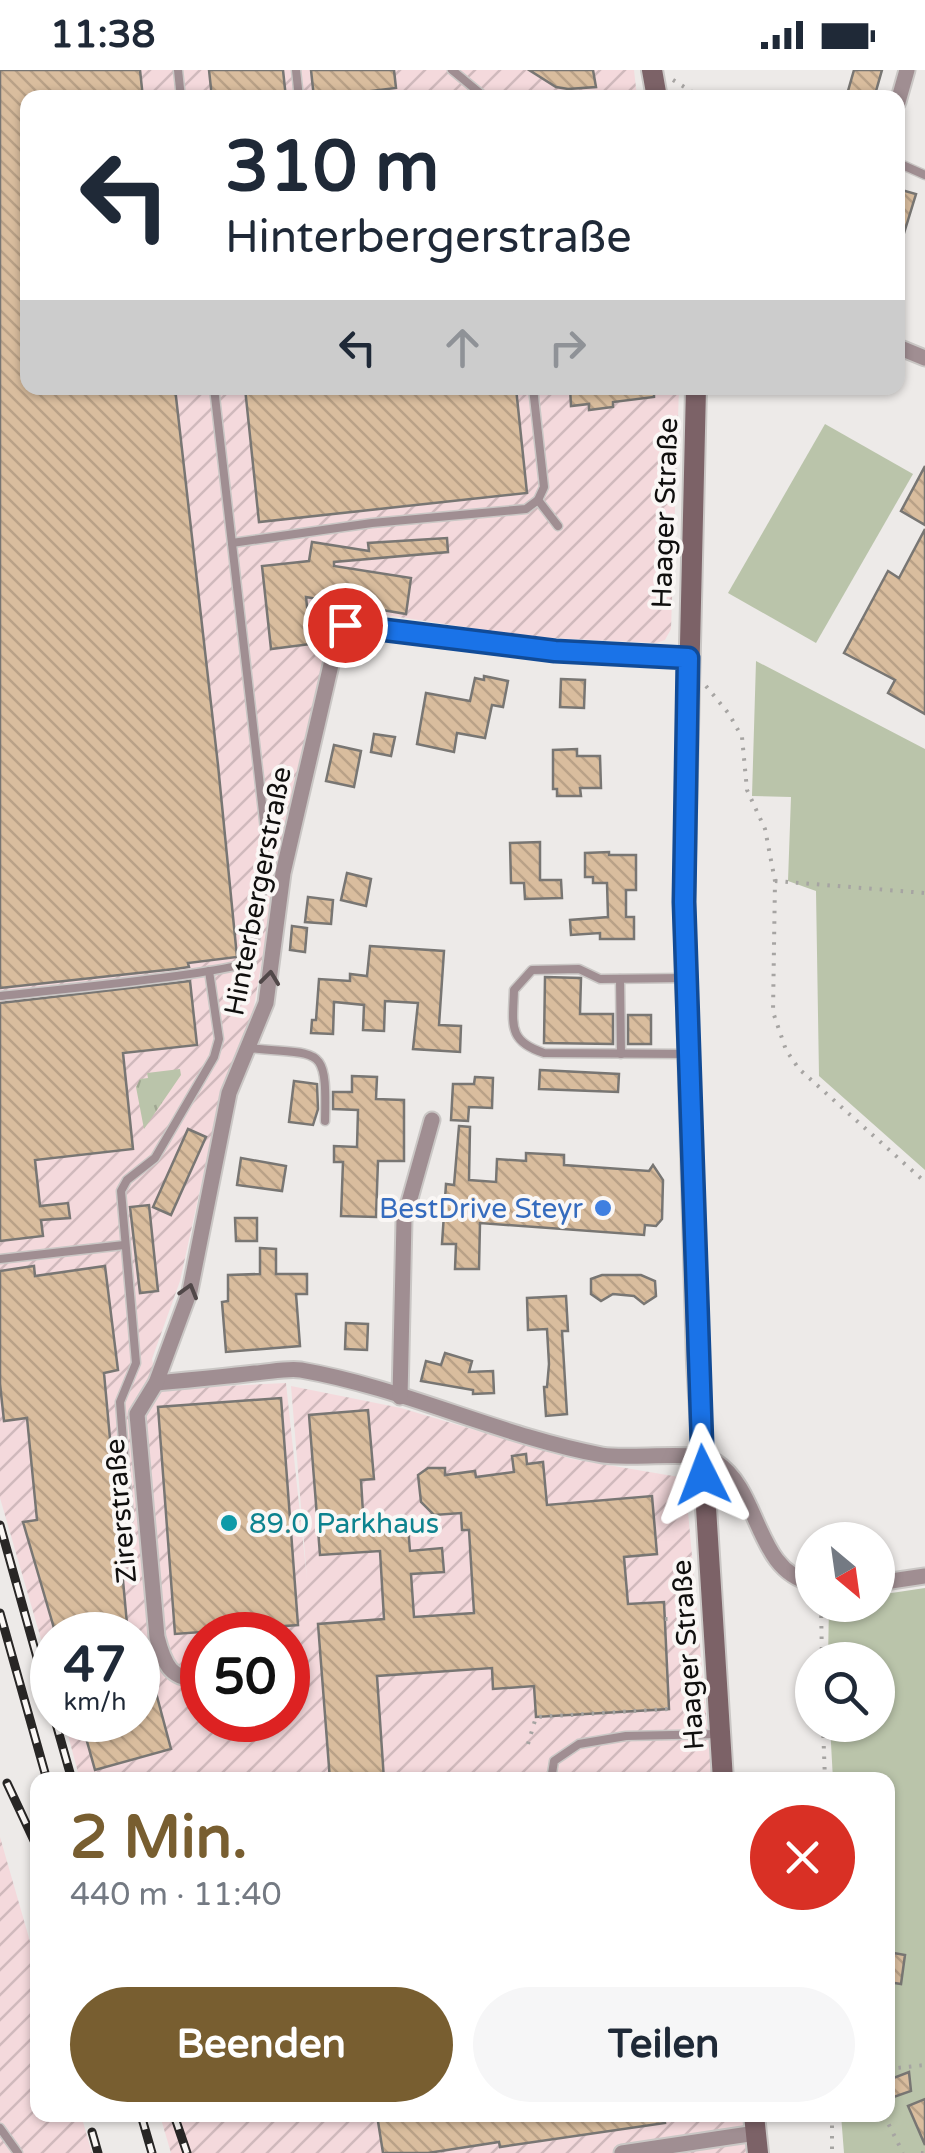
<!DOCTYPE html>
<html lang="de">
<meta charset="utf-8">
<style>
:root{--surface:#fff;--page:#f6f6f7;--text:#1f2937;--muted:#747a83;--accent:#785e30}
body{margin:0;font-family:"Varela Round",sans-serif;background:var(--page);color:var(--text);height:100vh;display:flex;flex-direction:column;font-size:38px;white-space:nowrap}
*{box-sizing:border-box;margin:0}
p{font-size:32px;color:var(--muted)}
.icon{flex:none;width:55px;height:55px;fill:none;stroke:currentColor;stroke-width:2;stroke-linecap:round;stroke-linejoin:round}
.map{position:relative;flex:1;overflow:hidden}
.panel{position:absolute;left:30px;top:1702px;width:865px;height:350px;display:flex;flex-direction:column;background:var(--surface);border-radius:20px;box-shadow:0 2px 8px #0004}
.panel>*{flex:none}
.top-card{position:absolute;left:20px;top:20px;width:885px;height:305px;border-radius:20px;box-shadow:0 2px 8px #0004;background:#fff;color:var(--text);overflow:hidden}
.needle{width:65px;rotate:151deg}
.tools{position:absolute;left:795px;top:1452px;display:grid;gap:20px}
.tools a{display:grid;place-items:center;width:100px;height:100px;border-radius:50%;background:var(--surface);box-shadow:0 2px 8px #0004;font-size:50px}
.speed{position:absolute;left:30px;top:1542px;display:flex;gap:20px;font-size:50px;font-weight:700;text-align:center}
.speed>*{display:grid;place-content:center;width:130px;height:130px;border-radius:50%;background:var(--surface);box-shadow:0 2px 8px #0004;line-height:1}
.speed small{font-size:25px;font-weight:400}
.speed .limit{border:15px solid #d22;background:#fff;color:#111}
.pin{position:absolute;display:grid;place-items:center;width:85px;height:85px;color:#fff;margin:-42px;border:5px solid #fff;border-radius:50%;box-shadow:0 2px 10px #0007}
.me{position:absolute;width:110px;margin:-55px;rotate:357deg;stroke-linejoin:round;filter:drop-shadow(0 0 8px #0008)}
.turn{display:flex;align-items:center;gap:35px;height:210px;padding:0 40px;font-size:45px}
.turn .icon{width:130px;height:130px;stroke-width:2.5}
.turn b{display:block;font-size:70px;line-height:85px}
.lanes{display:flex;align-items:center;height:95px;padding:0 40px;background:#0003;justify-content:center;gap:50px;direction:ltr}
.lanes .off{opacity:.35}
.round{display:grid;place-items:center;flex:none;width:105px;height:105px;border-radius:52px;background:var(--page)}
.head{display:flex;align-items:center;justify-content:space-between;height:170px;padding:0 40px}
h1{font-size:60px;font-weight:800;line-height:75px;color:var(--accent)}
.action{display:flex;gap:20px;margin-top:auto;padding:20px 40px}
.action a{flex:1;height:115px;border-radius:60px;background:var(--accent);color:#fff;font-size:40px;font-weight:800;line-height:115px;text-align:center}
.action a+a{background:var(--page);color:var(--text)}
.status{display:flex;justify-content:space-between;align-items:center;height:70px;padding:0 50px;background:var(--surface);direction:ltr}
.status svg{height:28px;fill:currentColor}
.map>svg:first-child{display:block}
.industrial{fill:url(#industrial-furrows);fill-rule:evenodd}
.grass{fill:url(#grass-tufts)}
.green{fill:#bac4aa}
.building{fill:url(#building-back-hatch);stroke:#787673;stroke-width:2.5}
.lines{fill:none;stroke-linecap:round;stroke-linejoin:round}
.lane-casing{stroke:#cac7c5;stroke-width:11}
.street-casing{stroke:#cac7c5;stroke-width:19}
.secondary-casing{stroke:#cac7c5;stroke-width:24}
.path{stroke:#a6a4a2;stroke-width:4;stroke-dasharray:2.5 8;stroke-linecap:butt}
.lane{stroke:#a08e92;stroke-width:8}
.street{stroke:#a08e92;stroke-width:15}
.secondary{stroke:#7c6267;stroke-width:20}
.rail-casing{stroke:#282625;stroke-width:9}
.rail{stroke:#faf7f5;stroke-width:5;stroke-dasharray:15;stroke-linecap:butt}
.oneway{stroke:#514849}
.route-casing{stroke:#114b97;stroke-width:25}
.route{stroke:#1a73e8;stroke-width:18}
.shop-dot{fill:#3f7fe0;stroke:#faf7f5;stroke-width:4}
.culture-dot{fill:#0f9aa8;stroke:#faf7f5;stroke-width:4}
.labels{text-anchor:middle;stroke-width:8;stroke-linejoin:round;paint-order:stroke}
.street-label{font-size:28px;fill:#100f0e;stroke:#faf7f5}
.shop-label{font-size:28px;fill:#366cbe;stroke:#faf7f5;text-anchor:end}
.culture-label{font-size:28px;fill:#0d838f;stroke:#faf7f5;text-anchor:start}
</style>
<div class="status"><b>11:38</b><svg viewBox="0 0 49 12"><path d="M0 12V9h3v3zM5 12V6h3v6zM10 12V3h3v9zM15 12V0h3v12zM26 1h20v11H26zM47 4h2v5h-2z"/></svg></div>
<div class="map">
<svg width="925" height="2083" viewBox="0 0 925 2083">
<defs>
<pattern id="industrial-furrows" width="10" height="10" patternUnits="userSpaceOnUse" patternTransform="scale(2.5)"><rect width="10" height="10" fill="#f4d9dc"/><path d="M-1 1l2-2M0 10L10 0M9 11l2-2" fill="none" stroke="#d0b9bc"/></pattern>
<pattern id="grass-tufts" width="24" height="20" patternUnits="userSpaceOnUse" patternTransform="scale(2.5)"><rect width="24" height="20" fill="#bac4aa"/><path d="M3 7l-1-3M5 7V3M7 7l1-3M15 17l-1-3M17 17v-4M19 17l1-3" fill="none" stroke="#9fa791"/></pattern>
<pattern id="building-back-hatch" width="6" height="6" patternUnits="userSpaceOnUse" patternTransform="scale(2.5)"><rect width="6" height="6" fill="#d9bd9e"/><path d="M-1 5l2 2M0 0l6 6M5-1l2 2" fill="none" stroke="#b9a187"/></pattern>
</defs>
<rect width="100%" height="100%" fill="#edeae8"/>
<!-- industrial -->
<g class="industrial">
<path d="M0 0H634L637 27 28 28V318H679L671 559 665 570 656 573 530 567 340 538 285 755 253 942 219 1033 180 1211 152 1289 156 1309 167 1319 286 1313 307 1509 291 1316 401 1338 572 1389 685 1408 712 1710H80L64 1650H138V1565H52V1607L0 1428ZM202 1565H288V1650H202Z"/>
<polygon points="0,1767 37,1896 38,2045 81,2045 92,2083 0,2083"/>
<polygon points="174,2045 743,2045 746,2083 171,2083 161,2049"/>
</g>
<!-- grass -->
<polygon class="grass" points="180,999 181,1005 144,1059 136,1017 140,1009 148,1008 147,1003"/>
<!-- green -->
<g class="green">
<polygon points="825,354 913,404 816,573 728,523"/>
<polygon points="756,591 925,679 925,1100 819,1006 816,821 788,811 791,727 752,726"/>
<polygon points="925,1518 925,2083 844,2083 841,2045 888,2045 888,1710 833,1710 830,1655 878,1655 878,1590 828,1590 829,1535 878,1535 878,1525"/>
</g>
<!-- building -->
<g class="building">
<polygon points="0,0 140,0 143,28 28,28 28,318 175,318 218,695 237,887 188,893 189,897 175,899 0,918"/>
<polygon points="209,0 283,0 286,28 212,28"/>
<polygon points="311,0 394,0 396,18 314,28"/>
<polygon points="529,0 593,0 596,17 568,19 556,17"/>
<polygon points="854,0 882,0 874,28 846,28"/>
<polygon points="898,119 916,124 901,173 898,172"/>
<polygon points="245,318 516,318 527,423 259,452"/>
<polygon points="570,318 654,318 654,327 613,332 613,337 589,340 589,334 571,336"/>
<polygon points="925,396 925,455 901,441"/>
<polygon points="925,459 925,644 888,623 895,610 844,583 888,501 899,508"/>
<polygon points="447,468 448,482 334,492 334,496 411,508 406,544 306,527 311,574 271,579 262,496 309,491 312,472 369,481 368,473"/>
<polygon points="484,606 508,611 503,637 492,635 485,668 457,663 454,682 417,674 426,623 470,631 475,608 484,610"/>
<polygon points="561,609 585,610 584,638 560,637"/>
<polygon points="374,664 395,667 391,686 371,682"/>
<polygon points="334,675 361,681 354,717 326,711"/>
<polygon points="577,679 577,686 600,686 601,718 580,718 581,726 557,726 557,719 553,719 553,680"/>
<polygon points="540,772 540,810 561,810 562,828 525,829 524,813 511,813 510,773"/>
<polygon points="609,782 609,785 636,785 636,820 626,820 626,847 634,847 634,869 600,869 600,863 571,865 570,850 608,847 607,813 593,813 593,807 585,807 585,783"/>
<polygon points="347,803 371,809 366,836 341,830"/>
<polygon points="308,827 333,830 331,854 305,852"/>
<polygon points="292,856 307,858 305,882 290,880"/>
<polygon points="370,876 444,881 439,955 461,956 460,982 413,979 418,933 385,931 384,961 363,960 364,935 334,932 333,964 311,963 312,950 316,950 319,909 350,911 350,904 367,906"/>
<polygon points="545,907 581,908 580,944 613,944 613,974 544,973"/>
<polygon points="190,911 197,975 123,983 133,1079 35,1090 40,1136 68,1133 70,1148 41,1150 43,1166 0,1171 0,933"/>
<rect x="628" y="945" width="23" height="29"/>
<polygon points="540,1000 619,1004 618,1022 539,1019"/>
<polygon points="352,1006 377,1007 376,1029 404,1030 404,1091 378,1091 376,1147 341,1146 343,1092 334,1092 334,1076 357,1077 358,1040 333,1039 333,1022 352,1022"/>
<polygon points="475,1007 493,1008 492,1038 469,1037 468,1051 451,1050 453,1014 474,1014"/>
<polygon points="294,1011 317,1014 318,1039 313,1055 289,1052"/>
<polygon points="459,1056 470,1057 469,1110 496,1112 497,1089 526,1091 526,1083 564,1085 564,1095 649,1101 653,1095 663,1110 662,1149 656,1156 645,1155 644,1165 480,1153 479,1199 455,1199 456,1174 442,1174 446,1114 454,1115"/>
<polygon points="188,1059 206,1067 171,1145 153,1137"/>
<polygon points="241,1088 286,1096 282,1121 237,1115"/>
<polygon points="149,1135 158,1221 140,1223 130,1137"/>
<polygon points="235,1148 257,1148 257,1171 236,1171"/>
<polygon points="260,1178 276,1179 276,1204 307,1204 307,1224 296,1224 300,1276 226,1282 222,1232 228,1231 228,1205 260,1204"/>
<polygon points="34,1196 35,1206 105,1196 118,1300 104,1303 128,1565 56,1565 23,1452 37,1450 27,1348 4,1351 0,1314 0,1201"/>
<polygon points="602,1205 641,1205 655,1211 656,1226 644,1234 634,1226 613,1224 601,1231 591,1224 591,1209"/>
<polygon points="566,1226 568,1261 562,1261 567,1344 546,1346 544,1317 547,1317 549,1294 547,1259 528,1260 527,1228"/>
<polygon points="346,1253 368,1254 367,1280 345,1279"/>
<polygon points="445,1283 472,1291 469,1302 493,1301 494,1323 473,1324 473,1320 421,1311 426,1291 441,1295"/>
<polygon points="281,1328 298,1555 175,1564 158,1337"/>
<polygon points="368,1340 374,1409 361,1410 364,1459 408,1456 410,1481 442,1478 444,1502 411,1504 414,1547 474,1543 469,1460 462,1460 461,1443 434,1445 421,1432 418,1405 428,1398 445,1398 445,1405 475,1401 476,1407 514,1402 512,1386 526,1384 527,1394 543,1392 547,1435 652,1426 657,1484 624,1487 628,1534 664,1532 669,1639 536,1647 534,1616 493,1619 492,1598 377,1606 384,1710 330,1710 318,1554 384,1549 380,1481 320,1485 309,1345"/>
<polygon points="151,1604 171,1679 95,1700 81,1650 138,1650 138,1608"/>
<polygon points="888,1882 905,1885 901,1914 888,1912"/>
<polygon points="909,2002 911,2021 888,2029 888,2010"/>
<polygon points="925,2029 925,2075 908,2036"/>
<polygon points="377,2045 664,2045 665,2053 500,2077 499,2072 428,2083 383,2083"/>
</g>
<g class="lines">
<defs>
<g id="lane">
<polyline points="178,0 181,28"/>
<polyline points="296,0 299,28"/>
<polyline points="452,0 486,28"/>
<polyline points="898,93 925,105"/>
<polyline points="538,430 558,456"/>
<polyline points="232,473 372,453 526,439 538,430 544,417 533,318"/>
<path d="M684 908 600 909 579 899 532 900 514 920C513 954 507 971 544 983L688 984"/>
<polyline points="620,909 621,984"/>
<path d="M0 926C35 922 239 903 252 890L265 802 266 768 214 318"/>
<path d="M249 978C321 986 327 972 325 1051"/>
<polyline points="0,1189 124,1175"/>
<polyline points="129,1449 120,1332 136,1293 121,1121 127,1110 155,1088 214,987 219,969 209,901"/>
<polyline points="551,1710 554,1691 579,1674 626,1666 719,1664"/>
<polyline points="0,2058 18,2083"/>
</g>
<g id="street">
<polyline points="898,32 907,0"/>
<polyline points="898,277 925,288"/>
<path d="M156 1313C189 1310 222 1307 255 1303 270 1302 287 1298 301 1300 404 1318 500 1366 602 1385 630 1390 696 1379 716 1392 761 1421 755 1501 812 1513"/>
<polyline points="400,1327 404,1150 432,1050"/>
<polyline points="878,1513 925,1506"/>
<path d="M202 1608C171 1612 164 1594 157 1567L137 1344 156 1313 190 1221 229 1023 266 933 283 803 339 560 348 554 555 581 688 588"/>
<polyline points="622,2083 756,2063"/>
</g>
<g id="secondary">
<polyline points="652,0 657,28"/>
<polyline points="696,318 684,831 697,1293 723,1710"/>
<polyline points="754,2045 758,2083"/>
</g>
</defs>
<!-- lane casing -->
<use href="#lane" class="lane-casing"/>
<!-- street casing -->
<use href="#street" class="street-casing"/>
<!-- secondary casing -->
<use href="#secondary" class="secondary-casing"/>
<!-- path -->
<g class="path">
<polyline points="673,10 702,28"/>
<polyline points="706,616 729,644 742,667 747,720 765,759 775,811 773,942 786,980 799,999 925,1112"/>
<polyline points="775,811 925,823"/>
<polyline points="821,1535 822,1590"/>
<polyline points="665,1549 672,1549"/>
<polyline points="823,1655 825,1710"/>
<polyline points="528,1674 536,1647 669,1639"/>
<polyline points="888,1999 925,1995"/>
<polyline points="832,2045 832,2083"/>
<polyline points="884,2045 903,2083"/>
<polyline points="921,2083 925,2083"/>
</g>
<!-- lane -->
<use href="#lane" class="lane"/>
<!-- street -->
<use href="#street" class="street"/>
<!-- secondary -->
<use href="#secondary" class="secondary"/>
<defs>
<g id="rail">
<polyline points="0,1455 52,1641"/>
<polyline points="0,1543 47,1710"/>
<polyline points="55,1650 72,1710"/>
<polyline points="7,1713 38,1779"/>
<polyline points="141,2045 152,2083"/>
<polyline points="174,2045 187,2083"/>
<polyline points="92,2062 98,2083"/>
</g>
</defs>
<!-- rail casing -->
<use href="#rail" class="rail-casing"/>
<!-- rail -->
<use href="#rail" class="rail"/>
</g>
<!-- one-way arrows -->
<defs><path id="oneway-chevron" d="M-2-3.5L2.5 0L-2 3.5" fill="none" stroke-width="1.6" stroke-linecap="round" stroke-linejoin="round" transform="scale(2.5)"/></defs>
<g class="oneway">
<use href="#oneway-chevron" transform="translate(270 908) rotate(-83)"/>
<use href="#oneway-chevron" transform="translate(189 1221) rotate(-74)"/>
</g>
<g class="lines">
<defs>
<polyline id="route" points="345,555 555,581 688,588 684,832 703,1405"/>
</defs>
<!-- route casing -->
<use href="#route" class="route-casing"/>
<!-- route -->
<use href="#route" class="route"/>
</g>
<!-- markers -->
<circle class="shop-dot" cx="603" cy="1138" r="10"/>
<circle class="culture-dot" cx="229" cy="1453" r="10"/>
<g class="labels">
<!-- street labels -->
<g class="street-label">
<text transform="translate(664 443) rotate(-88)" y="10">Haager Straße</text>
<text transform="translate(257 821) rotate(-79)" y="10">Hinterbergerstraße</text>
<text transform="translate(120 1441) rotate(-95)" y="10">Zirerstraße</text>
<text transform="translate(687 1585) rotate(-94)" y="10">Haager Straße</text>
</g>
<!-- shop labels -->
<g class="shop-label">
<text x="583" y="1148">BestDrive Steyr</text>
</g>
<!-- culture labels -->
<g class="culture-label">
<text x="249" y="1463">89.0 Parkhaus</text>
</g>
</g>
</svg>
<div class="tools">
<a><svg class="needle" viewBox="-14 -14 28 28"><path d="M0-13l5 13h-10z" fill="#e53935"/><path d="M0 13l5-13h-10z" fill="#747a83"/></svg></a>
<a><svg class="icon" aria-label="search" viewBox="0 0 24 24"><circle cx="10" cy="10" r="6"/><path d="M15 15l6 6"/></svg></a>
</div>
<div class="speed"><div>47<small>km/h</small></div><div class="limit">50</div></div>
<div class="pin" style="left:345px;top:555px;background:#d93025"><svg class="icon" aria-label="arrive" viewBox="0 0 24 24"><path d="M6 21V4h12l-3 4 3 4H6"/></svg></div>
<svg class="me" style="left:703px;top:1405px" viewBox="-20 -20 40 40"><path d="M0-17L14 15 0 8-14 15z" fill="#1a73e8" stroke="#fff" stroke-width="4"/></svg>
<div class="top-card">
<div class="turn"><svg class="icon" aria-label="left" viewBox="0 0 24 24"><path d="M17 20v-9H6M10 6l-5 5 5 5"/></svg><div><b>310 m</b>Hinterbergerstraße</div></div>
<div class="lanes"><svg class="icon" aria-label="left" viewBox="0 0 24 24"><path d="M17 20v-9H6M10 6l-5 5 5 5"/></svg><svg class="icon off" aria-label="ahead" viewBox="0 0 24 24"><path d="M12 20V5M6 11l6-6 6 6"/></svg><svg class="icon off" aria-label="right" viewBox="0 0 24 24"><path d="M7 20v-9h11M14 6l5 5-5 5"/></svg></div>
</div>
<section class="panel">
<div class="head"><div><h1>2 Min.</h1><p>440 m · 11:40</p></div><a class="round" style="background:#d93025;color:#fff"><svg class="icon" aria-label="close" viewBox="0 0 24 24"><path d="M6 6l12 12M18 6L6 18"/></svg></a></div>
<div class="action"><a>Beenden</a><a>Teilen</a></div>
</section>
</div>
